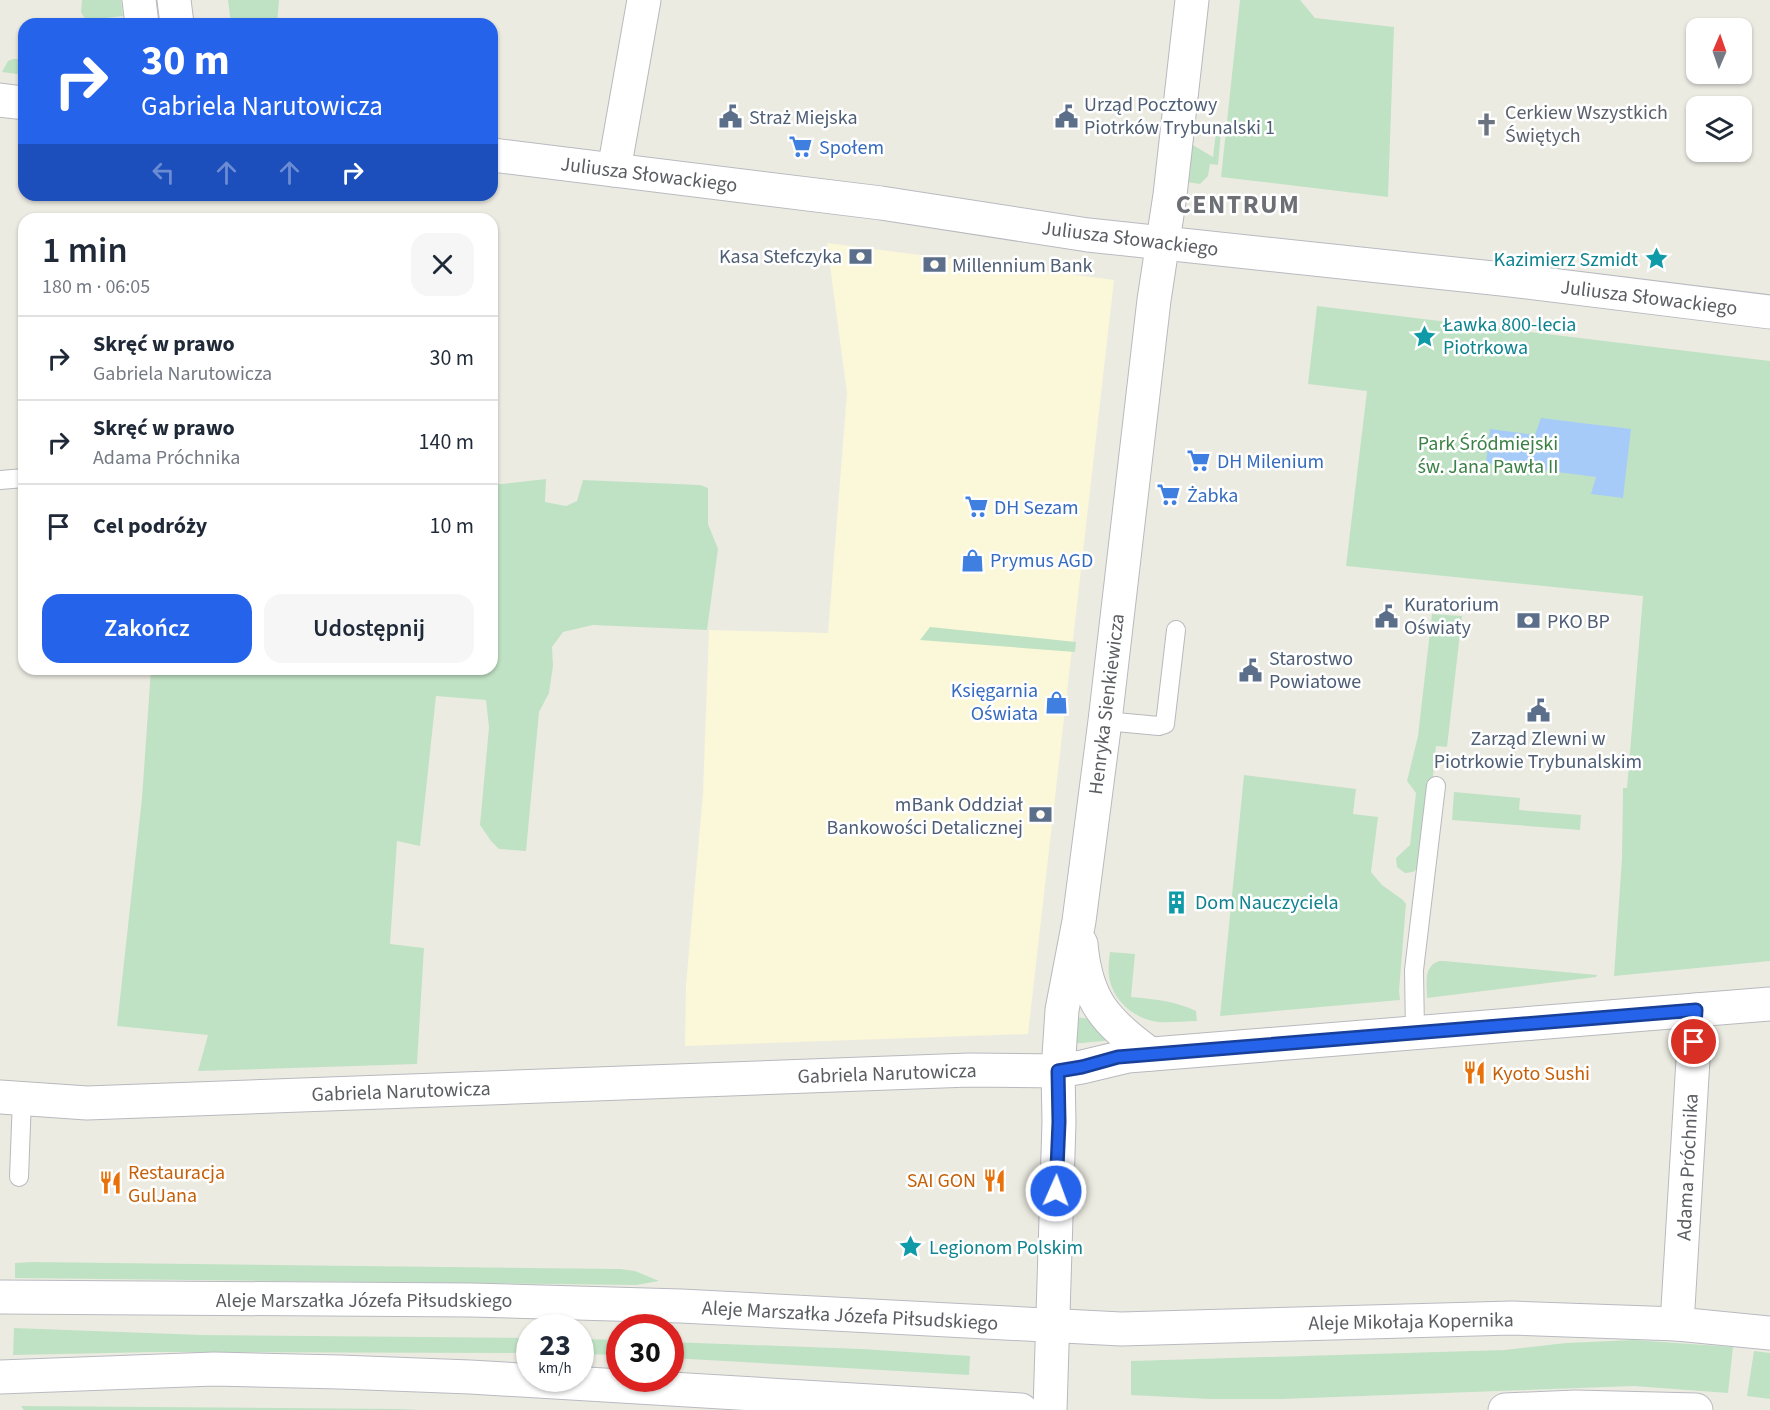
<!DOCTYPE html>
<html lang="pl">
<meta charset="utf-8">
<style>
:root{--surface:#fff;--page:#f6f6f7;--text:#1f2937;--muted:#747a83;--line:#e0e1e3;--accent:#2563eb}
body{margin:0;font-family:"Source Sans 3",sans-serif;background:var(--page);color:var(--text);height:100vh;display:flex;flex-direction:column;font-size:22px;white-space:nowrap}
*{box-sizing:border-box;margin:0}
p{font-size:20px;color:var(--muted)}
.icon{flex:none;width:33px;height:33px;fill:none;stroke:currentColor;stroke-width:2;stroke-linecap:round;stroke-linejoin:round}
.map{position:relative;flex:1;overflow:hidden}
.side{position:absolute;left:18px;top:213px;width:480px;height:462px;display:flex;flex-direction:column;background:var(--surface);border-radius:18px;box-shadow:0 2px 4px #0004}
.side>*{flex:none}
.banner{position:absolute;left:18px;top:18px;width:480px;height:183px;border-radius:18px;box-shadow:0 2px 4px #0004;background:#2563eb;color:#fff;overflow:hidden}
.needle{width:39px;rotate:2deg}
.buttons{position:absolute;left:1686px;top:18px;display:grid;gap:12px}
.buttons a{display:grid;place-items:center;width:66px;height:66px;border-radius:12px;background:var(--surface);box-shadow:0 2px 4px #0004;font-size:30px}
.speed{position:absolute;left:516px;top:1314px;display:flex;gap:12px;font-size:30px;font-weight:700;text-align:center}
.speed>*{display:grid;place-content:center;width:78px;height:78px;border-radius:50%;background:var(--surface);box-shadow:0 2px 4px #0004;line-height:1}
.speed small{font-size:15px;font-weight:400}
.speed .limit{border:9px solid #d22;background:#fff;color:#111}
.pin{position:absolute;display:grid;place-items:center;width:51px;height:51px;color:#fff;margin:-26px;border:3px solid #fff;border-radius:50%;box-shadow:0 2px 6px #0007}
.me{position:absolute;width:66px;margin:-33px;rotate:2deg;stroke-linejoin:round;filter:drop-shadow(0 0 4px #0008)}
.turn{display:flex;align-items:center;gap:21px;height:126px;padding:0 24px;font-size:27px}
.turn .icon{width:78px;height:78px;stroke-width:2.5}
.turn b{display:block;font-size:42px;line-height:51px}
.lanes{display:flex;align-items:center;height:57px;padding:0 24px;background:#0003;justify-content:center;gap:30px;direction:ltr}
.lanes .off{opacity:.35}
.round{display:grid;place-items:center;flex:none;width:63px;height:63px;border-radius:18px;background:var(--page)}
.summary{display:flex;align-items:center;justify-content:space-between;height:102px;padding:0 24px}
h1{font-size:36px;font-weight:600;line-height:45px}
.cta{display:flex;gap:12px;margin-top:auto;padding:12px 24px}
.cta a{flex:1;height:69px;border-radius:18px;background:var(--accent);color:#fff;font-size:24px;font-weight:600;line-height:69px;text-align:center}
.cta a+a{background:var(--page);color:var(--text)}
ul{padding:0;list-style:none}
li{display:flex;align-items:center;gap:18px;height:84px;padding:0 24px;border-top:2px solid var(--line)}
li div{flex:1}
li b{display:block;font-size:22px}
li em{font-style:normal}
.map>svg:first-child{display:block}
.commercial{fill:#fbf7d9}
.green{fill:#c0e2c4}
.water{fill:#a6cbf8}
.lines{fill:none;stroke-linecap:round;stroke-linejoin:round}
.lane-casing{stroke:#b8b9be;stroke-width:20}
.street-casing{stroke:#b8b9be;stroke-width:35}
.secondary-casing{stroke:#b8bac0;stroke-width:35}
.lane{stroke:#fff;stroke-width:18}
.street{stroke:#fff;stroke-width:33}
.secondary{stroke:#fff;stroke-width:33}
.route-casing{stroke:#184099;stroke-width:15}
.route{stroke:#2563eb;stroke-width:10}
.labels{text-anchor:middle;stroke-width:5;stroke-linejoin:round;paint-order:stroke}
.service-label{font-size:20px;fill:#4e5e75;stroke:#fff;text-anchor:start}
.worship-label{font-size:20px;fill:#5b616d;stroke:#fff;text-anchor:start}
.shop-label{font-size:20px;fill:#366cbe;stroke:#fff;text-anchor:start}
.street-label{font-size:20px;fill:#5b5d62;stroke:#fff}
.culture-label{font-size:20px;fill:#0d838f;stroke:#fff;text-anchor:start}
.park-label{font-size:20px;fill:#3b8146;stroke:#fff}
.food-label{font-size:20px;fill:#c56008;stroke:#fff;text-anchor:start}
.district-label{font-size:26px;font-weight:bold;letter-spacing:1.5px;fill:#6c6f74;stroke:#fff}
</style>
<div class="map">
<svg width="1770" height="1410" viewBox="0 0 1770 1410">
<rect width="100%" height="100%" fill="#ecebe2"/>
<!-- commercial -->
<polygon class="commercial" points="827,243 1114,280 1028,1034 685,1046 686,985 703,793 709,630 828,633 847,393"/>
<!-- green -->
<g class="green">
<polygon points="82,0 121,0 123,16 90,20 85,19 81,12"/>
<polygon points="228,0 279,0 277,24 231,24"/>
<polygon points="1240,0 1300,0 1315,18 1394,27 1388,197 1221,177"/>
<polygon points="13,59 24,59 24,75 2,72 8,61"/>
<polygon points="1216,132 1221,132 1218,165 1210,164 1208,176 1200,184 1186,182 1191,144 1213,157"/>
<polygon points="1317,306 1770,361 1770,961 1614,976 1622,858 1623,788 1627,788 1643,596 1346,566 1367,391 1308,384"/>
<polygon points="546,479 545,502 566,506 577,501 583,480 700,485 708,488 708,524 718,549 707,630 593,625 563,632 552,647 553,666 549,693 539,712 526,851 499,849 491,841 480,825 489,727 486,700 436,696 420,846 397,841 390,944 424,948 417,1064 198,1071 208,1035 117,1026 142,798 151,669 492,669 492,485"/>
<polygon points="1432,614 1462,616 1447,747 1436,746 1430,805 1419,867 1413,872 1405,873 1397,867 1396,858 1410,845 1416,793 1407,781 1418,736"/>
<polygon points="930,627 1076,642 1075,652 920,640"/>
<polygon points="1244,775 1356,789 1353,814 1378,817 1371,872 1382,885 1403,900 1406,904 1399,991 1400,1000 1220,1016"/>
<polygon points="1454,792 1520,798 1519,810 1581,815 1580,830 1452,820"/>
<path d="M1110 952 1135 954 1131 997C1155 999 1175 1001 1196 1011L1197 1021C1184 1021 1171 1023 1159 1022 1135 1020 1112 1000 1109 976 1108 968 1109 960 1110 952Z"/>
<path d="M1439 961H1444L1597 975 1596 977 1427 998C1427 984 1423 966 1439 961Z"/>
<polygon points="1074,1017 1093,1019 1114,1040 1071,1044"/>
<polygon points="32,1262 620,1269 635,1271 659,1281 636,1285 15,1278 15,1263"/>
<polygon points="14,1328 202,1335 529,1338 530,1353 155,1352 13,1355"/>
<polygon points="581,1339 619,1340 619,1355 581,1354"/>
<polygon points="1634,1340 1733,1347 1728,1393 1634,1386 1281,1399 1209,1399 1131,1395 1131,1361 1505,1350 1566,1343"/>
<polygon points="670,1342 862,1349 970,1356 969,1375 671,1358"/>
<polygon points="1754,1351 1770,1353 1770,1399 1747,1396"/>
<polygon points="21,1406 399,1409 419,1410 24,1410"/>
</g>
<!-- water -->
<polygon class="water" points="1541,418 1631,429 1623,498 1591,494 1596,477 1486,463 1490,429 1535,435"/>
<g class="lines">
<defs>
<g id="lane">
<polyline points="0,480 24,478"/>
<polyline points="1105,721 1159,726 1165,724 1176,630"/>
<polyline points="1415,1032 1414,970 1436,786"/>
<polyline points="19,1177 22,1099"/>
</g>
<g id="street">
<polyline points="139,0 142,24"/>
<polyline points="174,0 177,24"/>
<polyline points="614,170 644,0"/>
<path d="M1081 944C1086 1001 1106 1022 1150 1054"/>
<polyline points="0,1097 87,1103 969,1070 1058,1071 1082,1067 1128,1056 1770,1004"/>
<polyline points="1677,1324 1696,1010"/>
<polyline points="1050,1410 1059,1122 1058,1071 1062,1010 1079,921 1105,721 1154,300 1170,195 1192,0"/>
</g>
<g id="secondary">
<polyline points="0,100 24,103"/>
<polyline points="492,155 881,203 1088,235 1502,279 1770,312"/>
<polyline points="0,1297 471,1300 681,1306 1121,1329 1512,1318 1677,1324 1770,1333"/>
<polyline points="0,1377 214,1369 340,1372 470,1377 1021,1410"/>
<polyline points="1505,1410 1575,1407 1696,1410"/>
</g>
</defs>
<!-- lane casing -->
<use href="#lane" class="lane-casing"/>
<!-- street casing -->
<use href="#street" class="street-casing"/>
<!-- secondary casing -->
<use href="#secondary" class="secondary-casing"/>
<!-- lane -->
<use href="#lane" class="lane"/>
<!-- street -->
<use href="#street" class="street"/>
<!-- secondary -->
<use href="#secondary" class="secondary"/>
</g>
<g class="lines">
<defs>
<polyline id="route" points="1056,1191 1059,1122 1058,1071 1082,1067 1118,1057 1696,1010 1694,1042"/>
</defs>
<!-- route casing -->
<use href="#route" class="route-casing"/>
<!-- route -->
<use href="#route" class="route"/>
</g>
<!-- icons -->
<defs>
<symbol id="civic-bare" viewBox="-9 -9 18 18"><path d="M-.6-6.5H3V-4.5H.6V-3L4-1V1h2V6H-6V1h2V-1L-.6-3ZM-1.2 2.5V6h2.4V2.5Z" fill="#5c6f8a" stroke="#fff" stroke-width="2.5" paint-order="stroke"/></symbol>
<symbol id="church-bare" viewBox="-9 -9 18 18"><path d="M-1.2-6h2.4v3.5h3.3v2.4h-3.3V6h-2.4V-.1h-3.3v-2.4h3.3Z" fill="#6b7280" stroke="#fff" stroke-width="2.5" paint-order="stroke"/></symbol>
<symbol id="supermarket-bare" viewBox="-9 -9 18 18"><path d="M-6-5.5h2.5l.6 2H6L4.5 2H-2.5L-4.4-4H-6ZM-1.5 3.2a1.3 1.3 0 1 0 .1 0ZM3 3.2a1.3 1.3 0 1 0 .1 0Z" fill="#3f7fe0" stroke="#fff" stroke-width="2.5" paint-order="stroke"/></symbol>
<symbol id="bank-bare" viewBox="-9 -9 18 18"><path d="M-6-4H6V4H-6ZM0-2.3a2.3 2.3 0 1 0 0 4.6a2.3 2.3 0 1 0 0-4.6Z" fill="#5c6f8a" stroke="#fff" stroke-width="2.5" paint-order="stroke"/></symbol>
<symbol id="sight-bare" viewBox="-9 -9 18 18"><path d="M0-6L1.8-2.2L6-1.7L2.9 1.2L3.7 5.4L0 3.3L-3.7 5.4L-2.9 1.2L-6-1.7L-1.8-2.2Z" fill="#0f9aa8" stroke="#fff" stroke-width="2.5" paint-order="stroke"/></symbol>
<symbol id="shop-bare" viewBox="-9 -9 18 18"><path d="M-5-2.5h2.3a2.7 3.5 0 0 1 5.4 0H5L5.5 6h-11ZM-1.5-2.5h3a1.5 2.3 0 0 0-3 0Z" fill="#3f7fe0" stroke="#fff" stroke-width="2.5" paint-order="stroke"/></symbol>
<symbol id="building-bare" viewBox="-9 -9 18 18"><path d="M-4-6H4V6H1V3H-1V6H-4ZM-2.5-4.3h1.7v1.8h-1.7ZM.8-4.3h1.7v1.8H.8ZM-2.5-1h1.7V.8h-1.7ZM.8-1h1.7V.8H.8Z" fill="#0f9aa8" stroke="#fff" stroke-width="2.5" paint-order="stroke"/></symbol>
<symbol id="restaurant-bare" viewBox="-9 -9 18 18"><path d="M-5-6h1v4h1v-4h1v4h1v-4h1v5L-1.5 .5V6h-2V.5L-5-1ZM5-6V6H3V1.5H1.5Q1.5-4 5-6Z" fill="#e8710a" stroke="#fff" stroke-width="2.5" paint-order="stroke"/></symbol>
</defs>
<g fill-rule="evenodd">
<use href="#civic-bare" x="1050" y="100" width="33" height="33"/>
<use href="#civic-bare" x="714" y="100" width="33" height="33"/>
<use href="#church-bare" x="1470" y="108" width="33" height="33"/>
<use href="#supermarket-bare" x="784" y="130" width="33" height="33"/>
<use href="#bank-bare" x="844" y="240" width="33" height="33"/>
<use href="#sight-bare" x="1640" y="242" width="33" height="33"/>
<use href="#bank-bare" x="918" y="248" width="33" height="33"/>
<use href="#sight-bare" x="1408" y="320" width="33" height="33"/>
<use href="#supermarket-bare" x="1182" y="444" width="33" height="33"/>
<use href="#supermarket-bare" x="1152" y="478" width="33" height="33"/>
<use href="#supermarket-bare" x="960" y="490" width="33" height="33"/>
<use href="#shop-bare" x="956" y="544" width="33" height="33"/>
<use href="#civic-bare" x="1370" y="600" width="33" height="33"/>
<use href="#bank-bare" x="1512" y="604" width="33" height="33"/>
<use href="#civic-bare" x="1234" y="654" width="33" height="33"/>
<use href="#shop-bare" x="1040" y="686" width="33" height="33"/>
<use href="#civic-bare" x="1522" y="694" width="33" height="33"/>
<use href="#bank-bare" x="1024" y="798" width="33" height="33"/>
<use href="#building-bare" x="1160" y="886" width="33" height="33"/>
<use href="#restaurant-bare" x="1458" y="1056" width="33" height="33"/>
<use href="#restaurant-bare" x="978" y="1164" width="33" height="33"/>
<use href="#restaurant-bare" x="94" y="1166" width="33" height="33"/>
<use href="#sight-bare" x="894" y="1230" width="33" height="33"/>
</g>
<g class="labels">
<!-- service labels -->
<g class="service-label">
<text x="1084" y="111">Urząd Pocztowy<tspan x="1084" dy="23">Piotrków Trybunalski 1</tspan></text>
<text x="749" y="124">Straż Miejska</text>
<text x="842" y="263" text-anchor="end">Kasa Stefczyka</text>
<text x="952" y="272">Millennium Bank</text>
<text x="1404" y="611">Kuratorium<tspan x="1404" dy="23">Oświaty</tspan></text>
<text x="1547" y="628">PKO BP</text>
<text x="1269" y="665">Starostwo<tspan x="1269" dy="23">Powiatowe</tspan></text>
<text x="1538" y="745" text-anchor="middle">Zarząd Zlewni w<tspan x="1538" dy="23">Piotrkowie Trybunalskim</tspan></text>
<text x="1023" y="811" text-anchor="end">mBank Oddział<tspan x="1023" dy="23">Bankowości Detalicznej</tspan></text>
</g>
<!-- worship labels -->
<g class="worship-label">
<text x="1505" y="119">Cerkiew Wszystkich<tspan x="1505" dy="23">Świętych</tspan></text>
</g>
<!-- shop labels -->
<g class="shop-label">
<text x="819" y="154">Społem</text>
<text x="1217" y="468">DH Milenium</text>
<text x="1187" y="502">Żabka</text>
<text x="994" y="514">DH Sezam</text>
<text x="990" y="567">Prymus AGD</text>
<text x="1038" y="697" text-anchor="end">Księgarnia<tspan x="1038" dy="23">Oświata</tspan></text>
</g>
<!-- street labels -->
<g class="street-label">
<text transform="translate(649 174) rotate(7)" y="7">Juliusza Słowackiego</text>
<text transform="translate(1130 238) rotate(7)" y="7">Juliusza Słowackiego</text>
<text transform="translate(1649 297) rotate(7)" y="7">Juliusza Słowackiego</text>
<text transform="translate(1106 704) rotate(-83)" y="7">Henryka Sienkiewicza</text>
<text transform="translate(887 1073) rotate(-2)" y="7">Gabriela Narutowicza</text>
<text transform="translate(401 1091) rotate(-2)" y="7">Gabriela Narutowicza</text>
<text transform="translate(1687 1167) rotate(-87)" y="7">Adama Próchnika</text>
<text x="364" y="1307">Aleje Marszałka Józefa Piłsudskiego</text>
<text transform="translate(850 1315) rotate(3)" y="7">Aleje Marszałka Józefa Piłsudskiego</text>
<text transform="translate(1411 1321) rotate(-1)" y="7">Aleje Mikołaja Kopernika</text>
</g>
<!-- culture labels -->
<g class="culture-label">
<text x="1638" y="266" text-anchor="end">Kazimierz Szmidt</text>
<text x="1443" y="331">Ławka 800-lecia<tspan x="1443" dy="23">Piotrkowa</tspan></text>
<text x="1195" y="909">Dom Nauczyciela</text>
<text x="929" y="1254">Legionom Polskim</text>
</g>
<!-- park labels -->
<g class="park-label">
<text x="1488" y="450">Park Śródmiejski<tspan x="1488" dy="23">św. Jana Pawła II</tspan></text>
</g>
<!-- food labels -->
<g class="food-label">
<text x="1492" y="1080">Kyoto Sushi</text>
<text x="128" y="1179">Restauracja<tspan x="128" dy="23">GulJana</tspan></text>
<text x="976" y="1187" text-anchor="end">SAI GON</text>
</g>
<!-- district labels -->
<g class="district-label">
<text x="1238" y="213">CENTRUM</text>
</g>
</g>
</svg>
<div class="buttons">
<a><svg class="needle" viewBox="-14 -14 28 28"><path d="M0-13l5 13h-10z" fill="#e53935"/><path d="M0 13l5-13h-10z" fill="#747a83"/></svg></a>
<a><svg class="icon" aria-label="layers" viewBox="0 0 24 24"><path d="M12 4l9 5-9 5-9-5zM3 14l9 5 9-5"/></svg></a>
</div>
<div class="speed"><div>23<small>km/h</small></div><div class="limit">30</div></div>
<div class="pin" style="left:1694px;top:1042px;background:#d93025"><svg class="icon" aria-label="arrive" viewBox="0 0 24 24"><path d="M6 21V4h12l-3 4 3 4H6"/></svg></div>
<svg class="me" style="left:1056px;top:1191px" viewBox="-20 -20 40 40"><circle r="17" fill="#2563eb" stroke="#fff" stroke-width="3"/><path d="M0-11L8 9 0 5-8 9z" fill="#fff"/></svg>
<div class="banner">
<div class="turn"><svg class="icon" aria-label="right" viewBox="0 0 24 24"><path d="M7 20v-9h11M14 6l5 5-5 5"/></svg><div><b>30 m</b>Gabriela Narutowicza</div></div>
<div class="lanes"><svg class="icon off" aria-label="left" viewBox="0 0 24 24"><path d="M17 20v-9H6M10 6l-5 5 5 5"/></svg><svg class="icon off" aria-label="ahead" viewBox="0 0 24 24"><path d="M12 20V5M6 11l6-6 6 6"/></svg><svg class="icon off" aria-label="ahead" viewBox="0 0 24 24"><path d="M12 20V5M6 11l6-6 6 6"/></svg><svg class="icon" aria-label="right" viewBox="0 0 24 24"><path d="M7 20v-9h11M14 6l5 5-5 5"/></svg></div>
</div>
<section class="side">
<div class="summary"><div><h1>1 min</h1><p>180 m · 06:05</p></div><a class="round"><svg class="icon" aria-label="close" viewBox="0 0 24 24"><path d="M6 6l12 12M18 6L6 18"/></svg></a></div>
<ul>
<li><svg class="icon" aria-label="right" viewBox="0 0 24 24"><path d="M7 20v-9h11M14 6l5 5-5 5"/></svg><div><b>Skręć w prawo</b><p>Gabriela Narutowicza</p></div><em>30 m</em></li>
<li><svg class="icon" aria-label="right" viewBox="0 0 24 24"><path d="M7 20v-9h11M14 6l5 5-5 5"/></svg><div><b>Skręć w prawo</b><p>Adama Próchnika</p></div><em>140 m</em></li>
<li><svg class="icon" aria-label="arrive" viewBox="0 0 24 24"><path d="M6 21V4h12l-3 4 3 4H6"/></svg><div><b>Cel podróży</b></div><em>10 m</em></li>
</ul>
<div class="cta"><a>Zakończ</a><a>Udostępnij</a></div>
</section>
</div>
